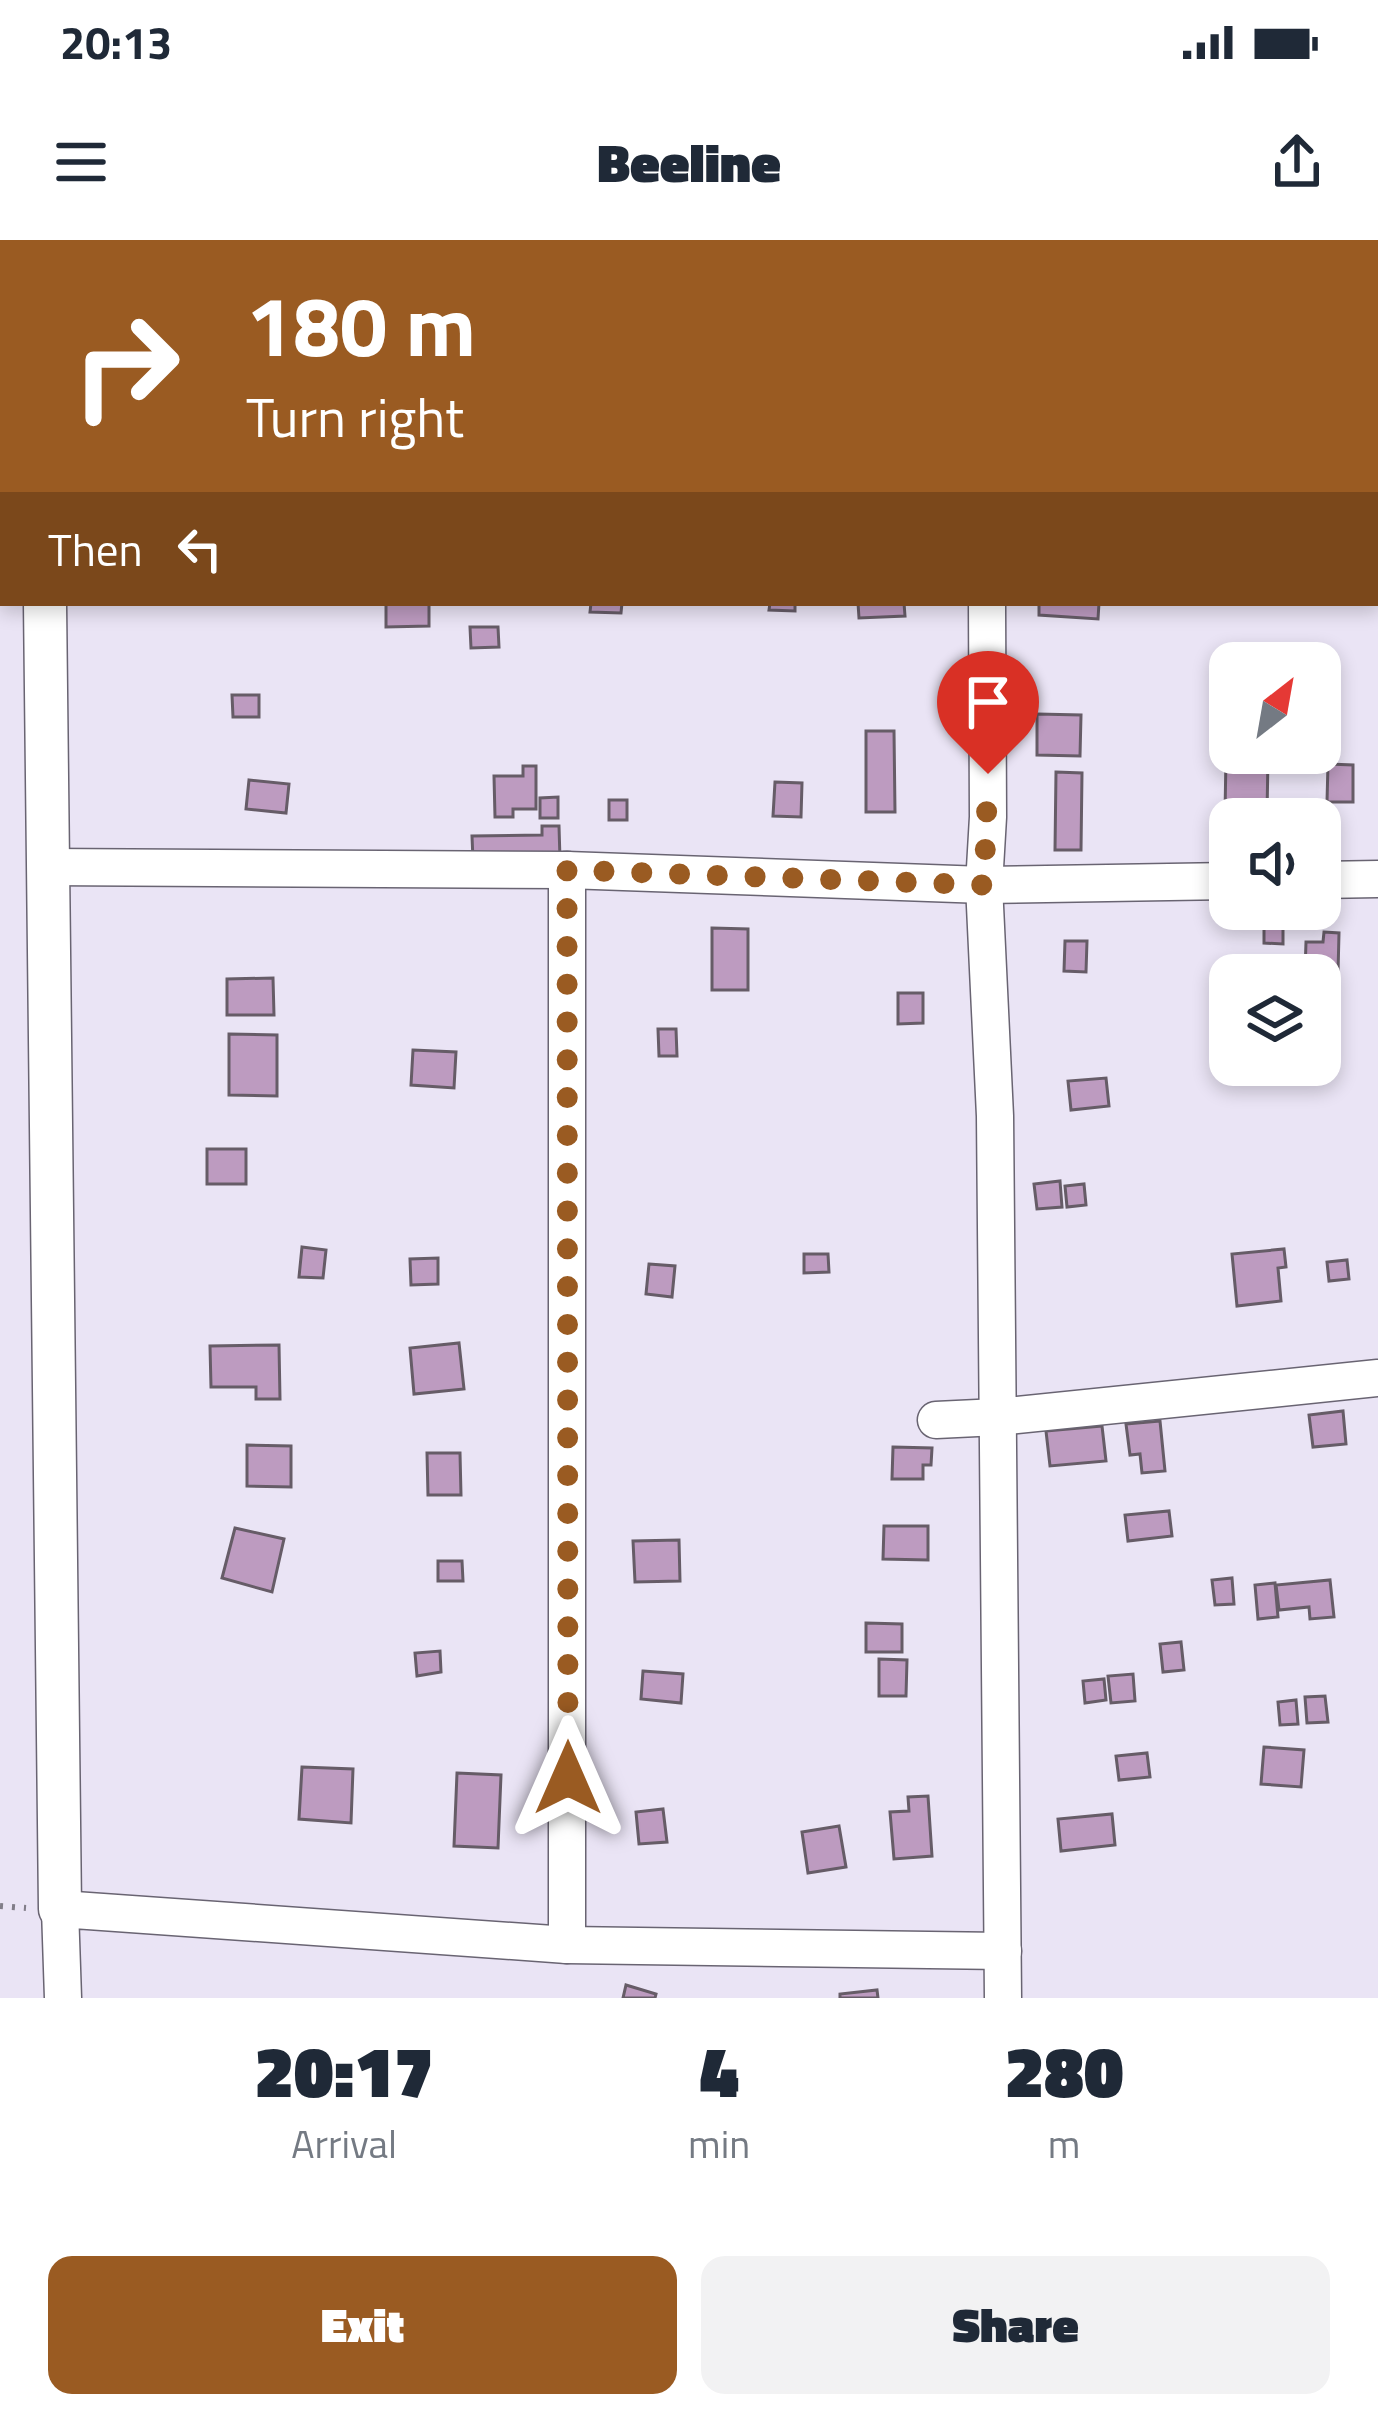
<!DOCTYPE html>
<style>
:root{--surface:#fff;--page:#f2f2f3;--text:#1f2937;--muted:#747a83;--accent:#9a5b22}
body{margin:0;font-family:"Titillium Web",sans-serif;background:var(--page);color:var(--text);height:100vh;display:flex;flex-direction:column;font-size:45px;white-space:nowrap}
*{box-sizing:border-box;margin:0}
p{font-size:39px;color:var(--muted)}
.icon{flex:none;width:66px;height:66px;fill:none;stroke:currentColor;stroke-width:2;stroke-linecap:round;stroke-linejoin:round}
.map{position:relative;height:1758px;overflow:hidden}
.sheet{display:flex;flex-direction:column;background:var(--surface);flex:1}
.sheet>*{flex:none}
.guide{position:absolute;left:0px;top:0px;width:1380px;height:366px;box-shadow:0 6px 18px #0003;background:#9a5b22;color:#fff;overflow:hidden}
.needle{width:78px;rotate:31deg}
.tools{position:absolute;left:1209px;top:402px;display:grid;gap:24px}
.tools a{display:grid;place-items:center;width:132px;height:132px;border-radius:24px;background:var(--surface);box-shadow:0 6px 18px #0003;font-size:60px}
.pin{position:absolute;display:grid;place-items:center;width:102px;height:102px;color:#fff;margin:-123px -51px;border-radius:50% 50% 50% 0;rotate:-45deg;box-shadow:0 0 12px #0007}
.pin .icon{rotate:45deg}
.me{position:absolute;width:132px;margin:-66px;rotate:0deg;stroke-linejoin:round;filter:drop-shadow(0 0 9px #0008)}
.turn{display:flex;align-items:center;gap:42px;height:252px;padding:0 48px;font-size:54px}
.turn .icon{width:156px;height:156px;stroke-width:2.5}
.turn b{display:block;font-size:84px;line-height:102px}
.then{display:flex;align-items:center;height:114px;padding:0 48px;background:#0003;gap:24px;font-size:45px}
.eta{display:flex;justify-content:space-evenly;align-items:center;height:204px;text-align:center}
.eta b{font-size:72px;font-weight:800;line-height:84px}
.button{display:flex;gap:24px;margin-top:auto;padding:24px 48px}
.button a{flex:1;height:138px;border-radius:24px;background:var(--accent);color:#fff;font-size:48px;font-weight:800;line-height:138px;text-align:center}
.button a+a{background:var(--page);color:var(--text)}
.status{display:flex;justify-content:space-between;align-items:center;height:84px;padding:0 60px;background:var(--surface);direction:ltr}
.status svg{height:33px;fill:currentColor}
header{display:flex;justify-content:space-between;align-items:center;height:156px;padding:0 48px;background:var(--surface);font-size:54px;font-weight:800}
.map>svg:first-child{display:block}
.building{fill:#bd9bc0;stroke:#665c67;stroke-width:3}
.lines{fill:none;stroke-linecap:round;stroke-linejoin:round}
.minor-casing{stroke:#696472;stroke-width:39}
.tertiary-casing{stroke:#696472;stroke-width:45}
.path{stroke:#817d88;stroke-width:6;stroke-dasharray:3 9;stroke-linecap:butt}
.minor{stroke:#fff;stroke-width:36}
.tertiary{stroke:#fff;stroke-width:42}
.route{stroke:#9a5b22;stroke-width:21;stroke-dasharray:0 37.8}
</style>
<div class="status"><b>20:13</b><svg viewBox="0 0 49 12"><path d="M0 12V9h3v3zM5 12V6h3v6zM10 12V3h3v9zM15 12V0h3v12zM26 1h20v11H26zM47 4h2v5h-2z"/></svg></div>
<header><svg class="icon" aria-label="menu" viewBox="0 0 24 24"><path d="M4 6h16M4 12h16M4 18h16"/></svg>Beeline<svg class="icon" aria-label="share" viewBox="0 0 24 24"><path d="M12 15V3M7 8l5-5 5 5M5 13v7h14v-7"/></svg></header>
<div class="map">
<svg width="1378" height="1758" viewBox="0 0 1378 1758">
<rect width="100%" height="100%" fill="#eae4f5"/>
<!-- building -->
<g class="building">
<polygon points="386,363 429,363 429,386 386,387"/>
<polygon points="591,363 622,363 621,373 590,372"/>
<polygon points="770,363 795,363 795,371 769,370"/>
<polygon points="858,363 904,363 905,376 859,378"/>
<polygon points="1039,363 1099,363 1098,379 1039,375"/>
<polygon points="470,387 498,387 499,407 471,408"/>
<polygon points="232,455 259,455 259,477 233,477"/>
<polygon points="1037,474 1081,475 1080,516 1037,515"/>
<polygon points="866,491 894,491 895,572 866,572"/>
<polygon points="1226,517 1268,518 1267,574 1225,573"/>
<polygon points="1328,524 1353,525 1353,562 1327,562"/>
<polygon points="523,526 536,526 536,569 513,569 513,577 495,577 494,536 523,536"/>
<polygon points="1056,532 1082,533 1081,610 1055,610"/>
<polygon points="249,540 289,544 286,573 246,569"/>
<polygon points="775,542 802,543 801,577 773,576"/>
<polygon points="558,557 558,578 540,578 540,558"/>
<rect x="609" y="560" width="18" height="20"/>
<polygon points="542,586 559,586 560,619 473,620 472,596 542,595"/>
<polygon points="1264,678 1283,678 1283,704 1264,703"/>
<polygon points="712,688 748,689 748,750 712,750"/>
<polygon points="1324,692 1339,693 1338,733 1305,732 1306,702 1323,702"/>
<polygon points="1065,701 1087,701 1086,732 1064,731"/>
<polygon points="1221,724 1247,725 1247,735 1230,735 1230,761 1221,761"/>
<polygon points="273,738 274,775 227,775 227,739"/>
<polygon points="898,753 923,753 923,783 898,784"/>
<polygon points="658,789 676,789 677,816 659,816"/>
<polygon points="229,794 277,795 277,856 229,855"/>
<polygon points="413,810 456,812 454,848 411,845"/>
<polygon points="1106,838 1109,866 1071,870 1068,841"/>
<rect x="207" y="909" width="39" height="35"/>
<polygon points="1060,941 1062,967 1037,969 1034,944"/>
<polygon points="1084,944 1086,965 1067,967 1065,946"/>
<polygon points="302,1007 326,1010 323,1038 299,1037"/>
<polygon points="1284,1009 1286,1027 1278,1028 1281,1061 1237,1066 1232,1014"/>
<polygon points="804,1014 828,1014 829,1032 804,1033"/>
<polygon points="438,1018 438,1044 411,1045 410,1019"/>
<polygon points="1347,1020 1349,1039 1329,1041 1327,1022"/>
<polygon points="649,1024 675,1026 672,1057 646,1054"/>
<polygon points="459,1103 464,1149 414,1154 410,1108"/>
<polygon points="279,1105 280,1159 256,1159 256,1147 211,1147 210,1106"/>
<polygon points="1343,1171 1346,1204 1313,1207 1309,1175"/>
<polygon points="1160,1181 1165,1231 1142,1233 1140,1214 1130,1215 1126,1184"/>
<polygon points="1102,1186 1106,1221 1050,1226 1046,1191"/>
<polygon points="247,1205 291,1206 291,1247 247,1246"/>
<polygon points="893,1207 932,1208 931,1225 923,1225 923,1239 892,1239"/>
<polygon points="427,1213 460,1213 461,1255 428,1255"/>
<polygon points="1169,1271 1172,1296 1128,1301 1125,1275"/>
<polygon points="884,1286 928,1286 928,1320 883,1319"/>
<polygon points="235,1288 284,1299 272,1352 222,1338"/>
<polygon points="679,1300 680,1341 635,1342 633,1301"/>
<polygon points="438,1321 462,1321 463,1341 438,1341"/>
<polygon points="1232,1338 1234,1364 1215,1365 1212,1340"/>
<polygon points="1330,1340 1334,1377 1310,1379 1309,1367 1279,1370 1276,1345"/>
<polygon points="1275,1343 1278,1377 1258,1379 1255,1345"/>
<polygon points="866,1383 902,1384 902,1412 866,1412"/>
<polygon points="1181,1402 1184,1430 1163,1432 1160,1404"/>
<polygon points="440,1411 441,1432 417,1436 415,1413"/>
<polygon points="879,1419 907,1420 906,1456 879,1456"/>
<polygon points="643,1431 683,1434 681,1463 641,1459"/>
<polygon points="1133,1434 1135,1461 1111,1463 1108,1436"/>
<polygon points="1104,1439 1106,1460 1085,1463 1083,1441"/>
<polygon points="1325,1456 1328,1482 1307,1483 1305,1457"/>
<polygon points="1296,1460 1298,1484 1280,1485 1278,1462"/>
<polygon points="1264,1507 1304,1510 1301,1547 1261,1544"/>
<polygon points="1147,1513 1150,1537 1119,1540 1116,1516"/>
<polygon points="302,1527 353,1529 351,1583 299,1579"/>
<polygon points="457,1533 501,1535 498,1608 454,1606"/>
<polygon points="928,1556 932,1616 894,1619 890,1572 909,1571 908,1557"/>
<polygon points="663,1569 667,1602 639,1604 636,1572"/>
<polygon points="1112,1574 1115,1605 1061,1611 1058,1579"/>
<polygon points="839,1586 846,1627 808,1633 802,1592"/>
<polygon points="626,1745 656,1754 655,1758 623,1758"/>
<polygon points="877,1750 878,1758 840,1758 840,1754"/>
</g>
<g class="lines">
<defs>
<g id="minor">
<polyline points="549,0 549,3"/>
<polyline points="983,0 983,3"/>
<polyline points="1377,251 1378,251"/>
<polyline points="987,363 988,577 984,645 995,876 1003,1758"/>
<polyline points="46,627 567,630 984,645 1230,641"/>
<polyline points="567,630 567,1705"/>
<polyline points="1320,640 1378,639"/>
<polyline points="936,1180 998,1177 1378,1138"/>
<polyline points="63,1758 60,1669 567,1705 1003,1711"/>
</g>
<g id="tertiary">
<polyline points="43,0 43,3"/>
<polyline points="45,363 60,1669"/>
</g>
</defs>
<!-- minor casing -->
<use href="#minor" class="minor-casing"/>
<!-- tertiary casing -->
<use href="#tertiary" class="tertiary-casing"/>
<!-- path -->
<polyline class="path" points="0,1666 26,1668"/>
<!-- minor -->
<use href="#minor" class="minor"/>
<!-- tertiary -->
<use href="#tertiary" class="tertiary"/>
</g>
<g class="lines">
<!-- route -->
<polyline class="route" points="568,1538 567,630 984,645 988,534"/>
</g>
</svg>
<div class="tools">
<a><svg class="needle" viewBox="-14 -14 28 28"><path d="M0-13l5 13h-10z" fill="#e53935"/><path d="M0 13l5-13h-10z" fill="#747a83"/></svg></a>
<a><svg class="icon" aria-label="sound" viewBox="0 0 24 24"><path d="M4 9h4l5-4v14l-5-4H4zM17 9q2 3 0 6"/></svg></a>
<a><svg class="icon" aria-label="layers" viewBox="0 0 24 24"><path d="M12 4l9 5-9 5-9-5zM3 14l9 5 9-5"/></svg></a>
</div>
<div class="pin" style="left:988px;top:534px;background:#d93025"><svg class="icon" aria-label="arrive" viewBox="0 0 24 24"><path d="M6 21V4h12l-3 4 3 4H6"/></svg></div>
<svg class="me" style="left:568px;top:1538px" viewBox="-20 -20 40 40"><path d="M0-17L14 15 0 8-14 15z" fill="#9a5b22" stroke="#fff" stroke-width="4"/></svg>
<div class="guide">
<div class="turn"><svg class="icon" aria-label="right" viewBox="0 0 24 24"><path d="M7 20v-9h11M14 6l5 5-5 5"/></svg><div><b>180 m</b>Turn right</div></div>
<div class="then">Then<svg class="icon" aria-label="left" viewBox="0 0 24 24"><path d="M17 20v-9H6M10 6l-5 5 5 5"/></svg></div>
</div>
</div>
<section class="sheet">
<div class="eta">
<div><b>20:17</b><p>Arrival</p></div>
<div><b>4</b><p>min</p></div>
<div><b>280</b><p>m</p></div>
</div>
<div class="button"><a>Exit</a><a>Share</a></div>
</section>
